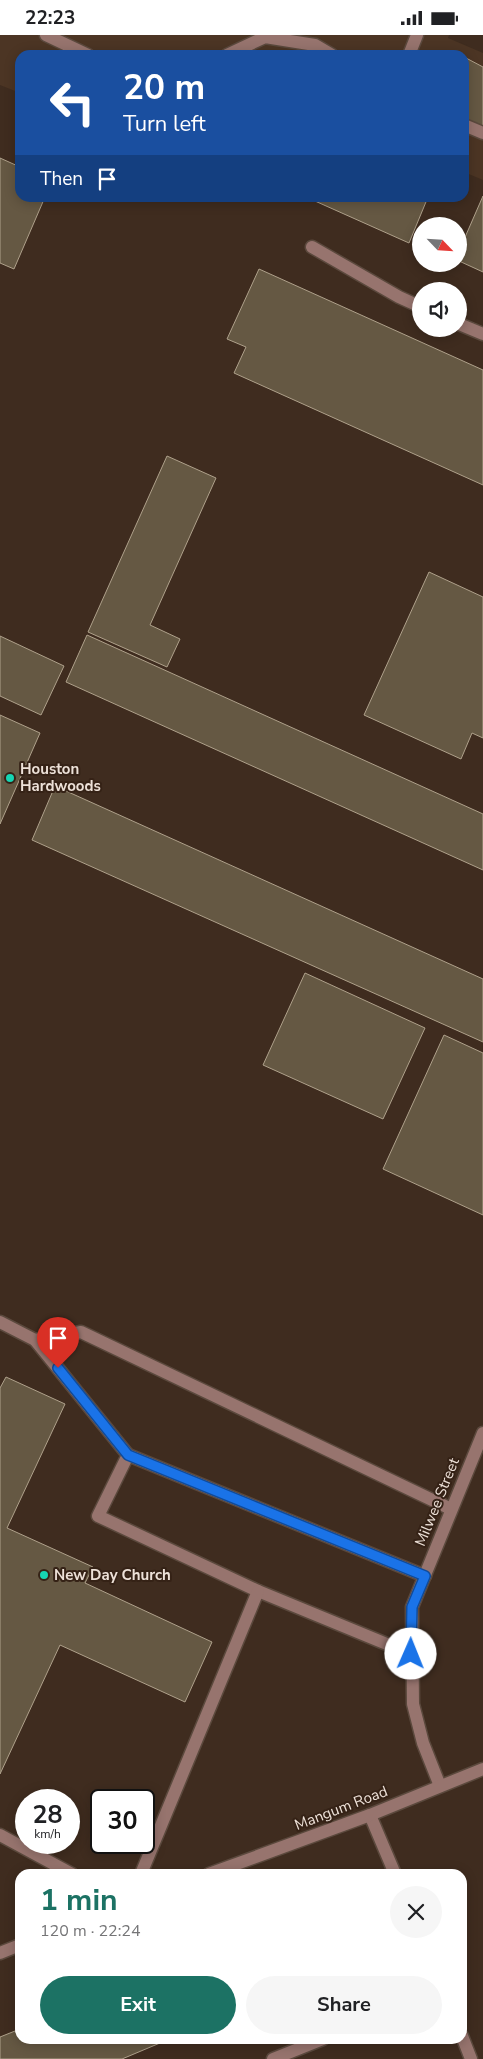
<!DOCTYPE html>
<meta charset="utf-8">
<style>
:root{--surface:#fff;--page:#f6f6f6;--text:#202124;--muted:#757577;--accent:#1c7264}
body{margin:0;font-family:"Nunito Sans",sans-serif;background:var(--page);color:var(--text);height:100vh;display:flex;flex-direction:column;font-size:19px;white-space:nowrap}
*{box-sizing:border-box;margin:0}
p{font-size:16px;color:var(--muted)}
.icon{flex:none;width:28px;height:28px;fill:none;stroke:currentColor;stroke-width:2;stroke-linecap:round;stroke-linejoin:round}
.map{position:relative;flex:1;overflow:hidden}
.drawer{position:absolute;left:15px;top:1834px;width:452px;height:175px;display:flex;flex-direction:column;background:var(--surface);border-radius:15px;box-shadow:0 2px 12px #0003}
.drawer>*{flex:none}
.top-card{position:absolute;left:15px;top:15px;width:454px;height:152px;border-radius:15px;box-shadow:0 2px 12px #0003;background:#1a4fa0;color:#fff;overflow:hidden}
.needle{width:32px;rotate:115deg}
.fabs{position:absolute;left:412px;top:182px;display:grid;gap:10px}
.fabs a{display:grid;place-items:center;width:55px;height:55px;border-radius:50%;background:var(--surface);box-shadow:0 2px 12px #0003;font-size:25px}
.speed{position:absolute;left:15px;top:1754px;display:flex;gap:10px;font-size:25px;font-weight:700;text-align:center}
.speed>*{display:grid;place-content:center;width:65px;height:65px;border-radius:50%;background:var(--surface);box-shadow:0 2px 12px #0003;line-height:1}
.speed small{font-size:12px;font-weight:400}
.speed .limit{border:2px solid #111;border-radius:8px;background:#fff;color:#111}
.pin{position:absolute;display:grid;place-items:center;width:42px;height:42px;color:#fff;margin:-51px -21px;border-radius:50% 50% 50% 0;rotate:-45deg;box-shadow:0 0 5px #0007}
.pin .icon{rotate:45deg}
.me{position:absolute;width:55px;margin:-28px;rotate:1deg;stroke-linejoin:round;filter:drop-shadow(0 0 4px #0008)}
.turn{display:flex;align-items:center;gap:18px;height:105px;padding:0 25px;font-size:22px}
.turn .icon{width:65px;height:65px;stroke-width:2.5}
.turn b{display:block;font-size:35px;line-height:42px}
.then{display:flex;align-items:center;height:48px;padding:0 25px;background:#0003;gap:10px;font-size:19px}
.round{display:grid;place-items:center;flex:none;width:52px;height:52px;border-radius:26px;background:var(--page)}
.summary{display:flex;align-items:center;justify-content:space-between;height:85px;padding:0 25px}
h1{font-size:30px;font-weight:700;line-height:38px;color:var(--accent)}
.primary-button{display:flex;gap:10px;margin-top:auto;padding:10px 25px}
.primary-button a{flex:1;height:58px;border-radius:30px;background:var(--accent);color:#fff;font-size:20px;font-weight:700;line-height:58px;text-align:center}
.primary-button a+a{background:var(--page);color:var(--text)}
.status{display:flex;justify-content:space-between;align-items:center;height:35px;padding:0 25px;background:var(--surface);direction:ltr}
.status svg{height:14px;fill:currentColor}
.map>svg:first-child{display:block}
.built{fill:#4c3524}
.building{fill:#655843;stroke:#afa18b}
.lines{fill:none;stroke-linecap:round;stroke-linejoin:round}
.minor-casing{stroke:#5b493d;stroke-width:15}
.minor{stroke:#97746e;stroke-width:12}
.route-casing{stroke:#114b97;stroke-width:12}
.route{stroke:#1a73e8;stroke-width:9}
.poi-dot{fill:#16d5b3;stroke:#352216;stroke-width:2}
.labels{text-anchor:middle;stroke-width:4;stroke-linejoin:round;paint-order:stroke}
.poi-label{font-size:15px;font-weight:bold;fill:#ede1d8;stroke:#352216;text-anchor:start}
.street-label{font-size:15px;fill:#ede1d8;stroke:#352216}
</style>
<div class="status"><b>22:23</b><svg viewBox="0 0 49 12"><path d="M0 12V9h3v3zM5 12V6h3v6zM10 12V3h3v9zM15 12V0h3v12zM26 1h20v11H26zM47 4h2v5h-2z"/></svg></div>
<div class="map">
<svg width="483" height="2024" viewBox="0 0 483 2024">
<rect width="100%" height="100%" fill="#3f2c1f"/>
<!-- built -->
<polygon class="built" points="0,0 449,0 448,3 483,18 483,145 464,137 464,20 20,20 20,58 0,50"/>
<!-- building -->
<g class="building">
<polygon points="466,23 483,32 483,89 477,102 464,97"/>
<polygon points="0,123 20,132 20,162 45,162 14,234 0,228"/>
<polygon points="483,161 483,237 459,226 459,216"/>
<polygon points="306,162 428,162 409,208"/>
<polygon points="259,234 483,335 483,450 234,338 246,312 227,304"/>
<polygon points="167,421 216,443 150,590 180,604 167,632 88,597"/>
<polygon points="429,537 483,562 483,703 472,698 461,724 364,680"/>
<polygon points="87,600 483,779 483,835 66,647"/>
<polygon points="0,601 64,631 41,680 0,661"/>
<polygon points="0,680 40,698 0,789"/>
<polygon points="55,751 483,944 483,1007 32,805"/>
<polygon points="305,938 425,993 383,1084 263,1030"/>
<polygon points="444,1000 483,1018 483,1180 383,1134"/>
<polygon points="6,1342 65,1369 7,1493 93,1532 85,1548 212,1607 185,1667 60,1610 0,1739 0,1353"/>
<polygon points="20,1994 20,2004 159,2004 160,2008 122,2024 0,2024 0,2002"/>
</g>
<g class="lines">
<defs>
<g id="minor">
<polyline points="46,0 88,20"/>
<polyline points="227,20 265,2 315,10 332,20"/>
<polyline points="409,20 417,0"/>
<polyline points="464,90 483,98"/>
<polyline points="312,212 399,262 421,272"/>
<polyline points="459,289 483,299"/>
<polyline points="0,1287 35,1305 128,1420 98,1481 258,1556 411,1619"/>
<polyline points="35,1305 81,1297 451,1474"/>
<polyline points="128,1420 425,1541"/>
<polyline points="440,1751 423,1708 413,1669 412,1572 483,1398"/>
<polyline points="370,1780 395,1839"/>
<polyline points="0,1800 72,1839"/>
<polyline points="141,1839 258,1556"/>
<polyline points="209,1839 370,1780 483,1734"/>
<polyline points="0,1918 20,1910"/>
<polyline points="462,2001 471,2024"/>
<polyline points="273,2024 323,2004"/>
</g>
</defs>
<!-- minor casing -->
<use href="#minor" class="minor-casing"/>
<!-- minor -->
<use href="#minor" class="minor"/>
</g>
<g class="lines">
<defs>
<polyline id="route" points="58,1333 128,1420 425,1541 412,1572 411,1619"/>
</defs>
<!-- route casing -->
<use href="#route" class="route-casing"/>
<!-- route -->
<use href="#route" class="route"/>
</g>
<!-- markers -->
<g class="poi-dot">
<circle cx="10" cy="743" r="5"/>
<circle cx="44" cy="1540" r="5"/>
</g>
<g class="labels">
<!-- poi labels -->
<g class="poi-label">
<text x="20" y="739">Houston<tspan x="20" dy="17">Hardwoods</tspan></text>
<text x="54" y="1545">New Day Church</text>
</g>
<!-- street labels -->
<g class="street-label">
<text transform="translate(437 1467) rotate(-68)" y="5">Milwee Street</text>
<text transform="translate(341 1773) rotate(-21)" y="5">Mangum Road</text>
</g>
</g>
</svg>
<div class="fabs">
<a><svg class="needle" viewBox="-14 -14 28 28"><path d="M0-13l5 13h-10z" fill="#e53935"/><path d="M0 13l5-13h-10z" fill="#757577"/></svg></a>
<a><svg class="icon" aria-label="sound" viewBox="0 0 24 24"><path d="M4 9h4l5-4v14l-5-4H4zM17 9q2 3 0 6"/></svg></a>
</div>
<div class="speed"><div>28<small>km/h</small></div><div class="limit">30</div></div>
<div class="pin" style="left:58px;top:1333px;background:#d93025"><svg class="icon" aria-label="arrive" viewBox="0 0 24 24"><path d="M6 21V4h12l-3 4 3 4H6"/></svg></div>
<svg class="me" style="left:411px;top:1619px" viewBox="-20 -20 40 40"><circle r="19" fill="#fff"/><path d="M0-13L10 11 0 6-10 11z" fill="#1a73e8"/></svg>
<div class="top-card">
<div class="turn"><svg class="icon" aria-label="left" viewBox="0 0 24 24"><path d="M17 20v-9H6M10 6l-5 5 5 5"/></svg><div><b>20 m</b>Turn left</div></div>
<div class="then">Then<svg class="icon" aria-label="arrive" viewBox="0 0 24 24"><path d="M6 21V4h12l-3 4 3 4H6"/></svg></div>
</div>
<section class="drawer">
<div class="summary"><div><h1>1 min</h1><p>120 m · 22:24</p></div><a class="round"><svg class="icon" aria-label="close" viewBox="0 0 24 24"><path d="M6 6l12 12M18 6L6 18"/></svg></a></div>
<div class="primary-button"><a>Exit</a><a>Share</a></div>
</section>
</div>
